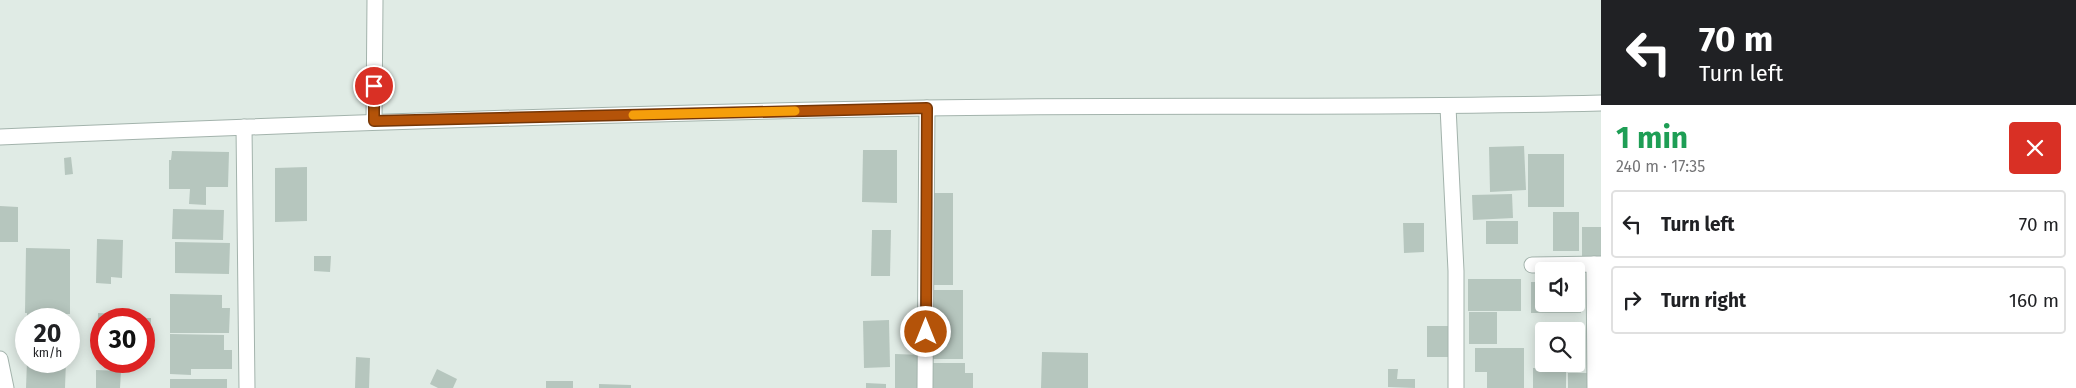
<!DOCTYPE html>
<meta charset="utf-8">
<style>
:root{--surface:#fff;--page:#f6f6f6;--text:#202124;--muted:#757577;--line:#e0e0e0}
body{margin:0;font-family:"Fira Sans",sans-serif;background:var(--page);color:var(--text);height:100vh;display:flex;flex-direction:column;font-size:19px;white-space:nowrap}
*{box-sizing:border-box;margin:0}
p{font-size:16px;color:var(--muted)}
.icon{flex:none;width:28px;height:28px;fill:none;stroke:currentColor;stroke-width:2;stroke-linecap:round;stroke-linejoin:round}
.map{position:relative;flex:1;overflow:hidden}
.sheet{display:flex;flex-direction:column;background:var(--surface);width:475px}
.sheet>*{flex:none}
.top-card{background:#202124;color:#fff;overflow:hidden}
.controls{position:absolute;left:1535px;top:262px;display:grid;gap:10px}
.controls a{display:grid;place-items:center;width:50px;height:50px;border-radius:5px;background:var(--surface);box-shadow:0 2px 12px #0003;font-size:25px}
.speed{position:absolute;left:15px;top:308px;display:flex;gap:10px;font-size:25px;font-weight:700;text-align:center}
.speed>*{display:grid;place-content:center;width:65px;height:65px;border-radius:50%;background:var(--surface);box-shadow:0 2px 12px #0003;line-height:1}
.speed small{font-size:12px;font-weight:400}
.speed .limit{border:8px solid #d22;background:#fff;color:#111}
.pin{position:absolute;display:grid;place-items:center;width:42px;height:42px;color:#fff;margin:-21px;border:2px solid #fff;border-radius:50%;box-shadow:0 1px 5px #0007}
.me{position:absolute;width:55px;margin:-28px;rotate:0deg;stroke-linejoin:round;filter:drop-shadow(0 0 4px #0008)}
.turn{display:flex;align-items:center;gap:18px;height:105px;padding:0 15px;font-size:22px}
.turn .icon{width:65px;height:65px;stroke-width:2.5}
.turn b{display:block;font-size:35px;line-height:42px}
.round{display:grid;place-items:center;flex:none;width:52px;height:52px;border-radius:5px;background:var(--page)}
.head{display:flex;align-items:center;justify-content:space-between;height:85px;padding:0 15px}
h1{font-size:30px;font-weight:700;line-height:38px;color:#1e9e55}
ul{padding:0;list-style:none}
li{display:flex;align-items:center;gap:15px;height:68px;margin:0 10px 8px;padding:0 5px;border:2px solid var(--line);border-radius:5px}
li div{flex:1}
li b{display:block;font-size:19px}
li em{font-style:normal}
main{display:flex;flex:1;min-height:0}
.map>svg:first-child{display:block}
.building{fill:#b6c6be}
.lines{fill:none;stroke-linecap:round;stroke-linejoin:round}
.minor-casing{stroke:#a3b3ac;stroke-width:17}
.minor{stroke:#fff;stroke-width:15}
.route-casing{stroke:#753606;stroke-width:12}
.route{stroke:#b45309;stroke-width:9}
.slow{stroke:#f59e0b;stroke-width:9}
</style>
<main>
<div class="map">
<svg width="1601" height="388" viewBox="0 0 1601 388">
<rect width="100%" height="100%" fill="#e0ebe5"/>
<!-- building -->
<g class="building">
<polygon points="1524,146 1526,190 1490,192 1489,147"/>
<polygon points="863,150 897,150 897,203 862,202"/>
<polygon points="172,151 229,152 228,187 206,187 206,205 189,204 190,189 169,189 169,160 171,160"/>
<rect x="1528" y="154" width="36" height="53"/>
<polygon points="71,157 73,174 65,175 64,158"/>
<polygon points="307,167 307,221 275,222 275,168"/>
<rect x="930" y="193" width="23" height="92"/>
<polygon points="1512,194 1513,218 1473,220 1472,195"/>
<polygon points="0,206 18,207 18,242 0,242"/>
<polygon points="173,209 224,210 223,240 172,239"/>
<rect x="1553" y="212" width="26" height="39"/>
<rect x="1486" y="221" width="32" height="23"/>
<polygon points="1403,223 1424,223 1424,252 1404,253"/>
<rect x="1582" y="227" width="19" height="32"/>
<polygon points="872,230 891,230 890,276 871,276"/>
<polygon points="97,239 123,240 122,278 111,277 111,284 96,283"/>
<polygon points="175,242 230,243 229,274 175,273"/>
<polygon points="26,248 70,249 70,314 66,314 66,319 27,319 27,313 25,313"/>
<polygon points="314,256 331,256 330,272 314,271"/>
<rect x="1468" y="279" width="53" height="32"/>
<polygon points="1531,282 1544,282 1544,304 1576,304 1576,282 1581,282 1581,313 1531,313"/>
<rect x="933" y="290" width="30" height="69"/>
<polygon points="170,294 222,295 222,308 230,308 229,333 170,333"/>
<rect x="1469" y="312" width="28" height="32"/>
<polygon points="98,313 118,314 118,319 101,319 101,361 97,361"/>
<polygon points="144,318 151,318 150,359 144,359"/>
<polygon points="889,320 890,367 864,368 863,321"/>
<polygon points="1427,326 1450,326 1452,357 1427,357"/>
<polygon points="170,334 224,335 224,350 232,350 232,369 191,369 191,375 170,374"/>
<polygon points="1475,348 1524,348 1524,388 1487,388 1487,372 1475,372"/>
<polygon points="1042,352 1088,353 1088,388 1041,388"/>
<polygon points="895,354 923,355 923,388 895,388"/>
<polygon points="356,357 370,358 369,388 355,388"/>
<polygon points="27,361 66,361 65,388 26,388"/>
<polygon points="931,363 965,363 965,373 973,373 973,388 931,388"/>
<rect x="1533" y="368" width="33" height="20"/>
<polygon points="437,369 457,379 453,388 438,388 430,384"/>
<polygon points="1388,369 1398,369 1397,379 1415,379 1415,388 1388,387"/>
<polygon points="96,370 121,371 120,388 96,388"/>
<rect x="1568" y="373" width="23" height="15"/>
<rect x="170" y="379" width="57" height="9"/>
<rect x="546" y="381" width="27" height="7"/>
<polygon points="866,383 886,384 886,388 866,388"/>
<polygon points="599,384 631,385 631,388 599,388"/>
</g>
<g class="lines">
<defs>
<g id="minor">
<polyline points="1448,107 1456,271 1456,388"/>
<polyline points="374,121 375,0"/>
<polyline points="244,127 247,388"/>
<path d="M0 137C308 124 616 113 925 108 1150 104 1376 109 1601 103"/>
<polyline points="1594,264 1595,388"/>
<polyline points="1532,265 1601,264"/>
<polyline points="0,359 6,388"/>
<polyline points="925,388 927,108"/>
</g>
</defs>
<!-- minor casing -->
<use href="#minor" class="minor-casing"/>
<!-- minor -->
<use href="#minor" class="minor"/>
</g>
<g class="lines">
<defs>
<polyline id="route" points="374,86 374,121 927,108 926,332"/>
</defs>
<!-- route casing -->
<use href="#route" class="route-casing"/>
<!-- route -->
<use href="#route" class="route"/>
<!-- slow -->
<polyline class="slow" points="633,115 795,111"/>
</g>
</svg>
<div class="controls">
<a><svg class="icon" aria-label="sound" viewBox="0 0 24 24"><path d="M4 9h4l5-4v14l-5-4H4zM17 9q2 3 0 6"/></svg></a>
<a><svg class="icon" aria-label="search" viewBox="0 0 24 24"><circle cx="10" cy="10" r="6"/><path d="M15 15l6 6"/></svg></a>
</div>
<div class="speed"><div>20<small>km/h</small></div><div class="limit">30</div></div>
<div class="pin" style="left:374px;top:86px;background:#d93025"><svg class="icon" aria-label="arrive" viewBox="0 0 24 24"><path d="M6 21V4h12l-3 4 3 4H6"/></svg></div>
<svg class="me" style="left:926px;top:332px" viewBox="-20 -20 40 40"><circle r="17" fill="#b45309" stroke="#fff" stroke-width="3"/><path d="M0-11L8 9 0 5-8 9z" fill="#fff"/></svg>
</div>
<section class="sheet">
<div class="top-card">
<div class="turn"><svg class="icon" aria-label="left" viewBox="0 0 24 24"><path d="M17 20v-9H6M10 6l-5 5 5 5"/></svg><div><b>70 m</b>Turn left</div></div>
</div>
<div class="head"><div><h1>1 min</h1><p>240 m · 17:35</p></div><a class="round" style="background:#d93025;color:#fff"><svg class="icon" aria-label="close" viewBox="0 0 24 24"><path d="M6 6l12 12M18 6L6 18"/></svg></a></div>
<ul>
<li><svg class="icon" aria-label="left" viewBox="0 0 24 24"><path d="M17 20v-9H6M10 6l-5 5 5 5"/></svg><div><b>Turn left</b></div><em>70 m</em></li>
<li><svg class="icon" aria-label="right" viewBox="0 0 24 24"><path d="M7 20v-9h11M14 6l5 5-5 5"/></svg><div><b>Turn right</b></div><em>160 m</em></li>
</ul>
</section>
</main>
